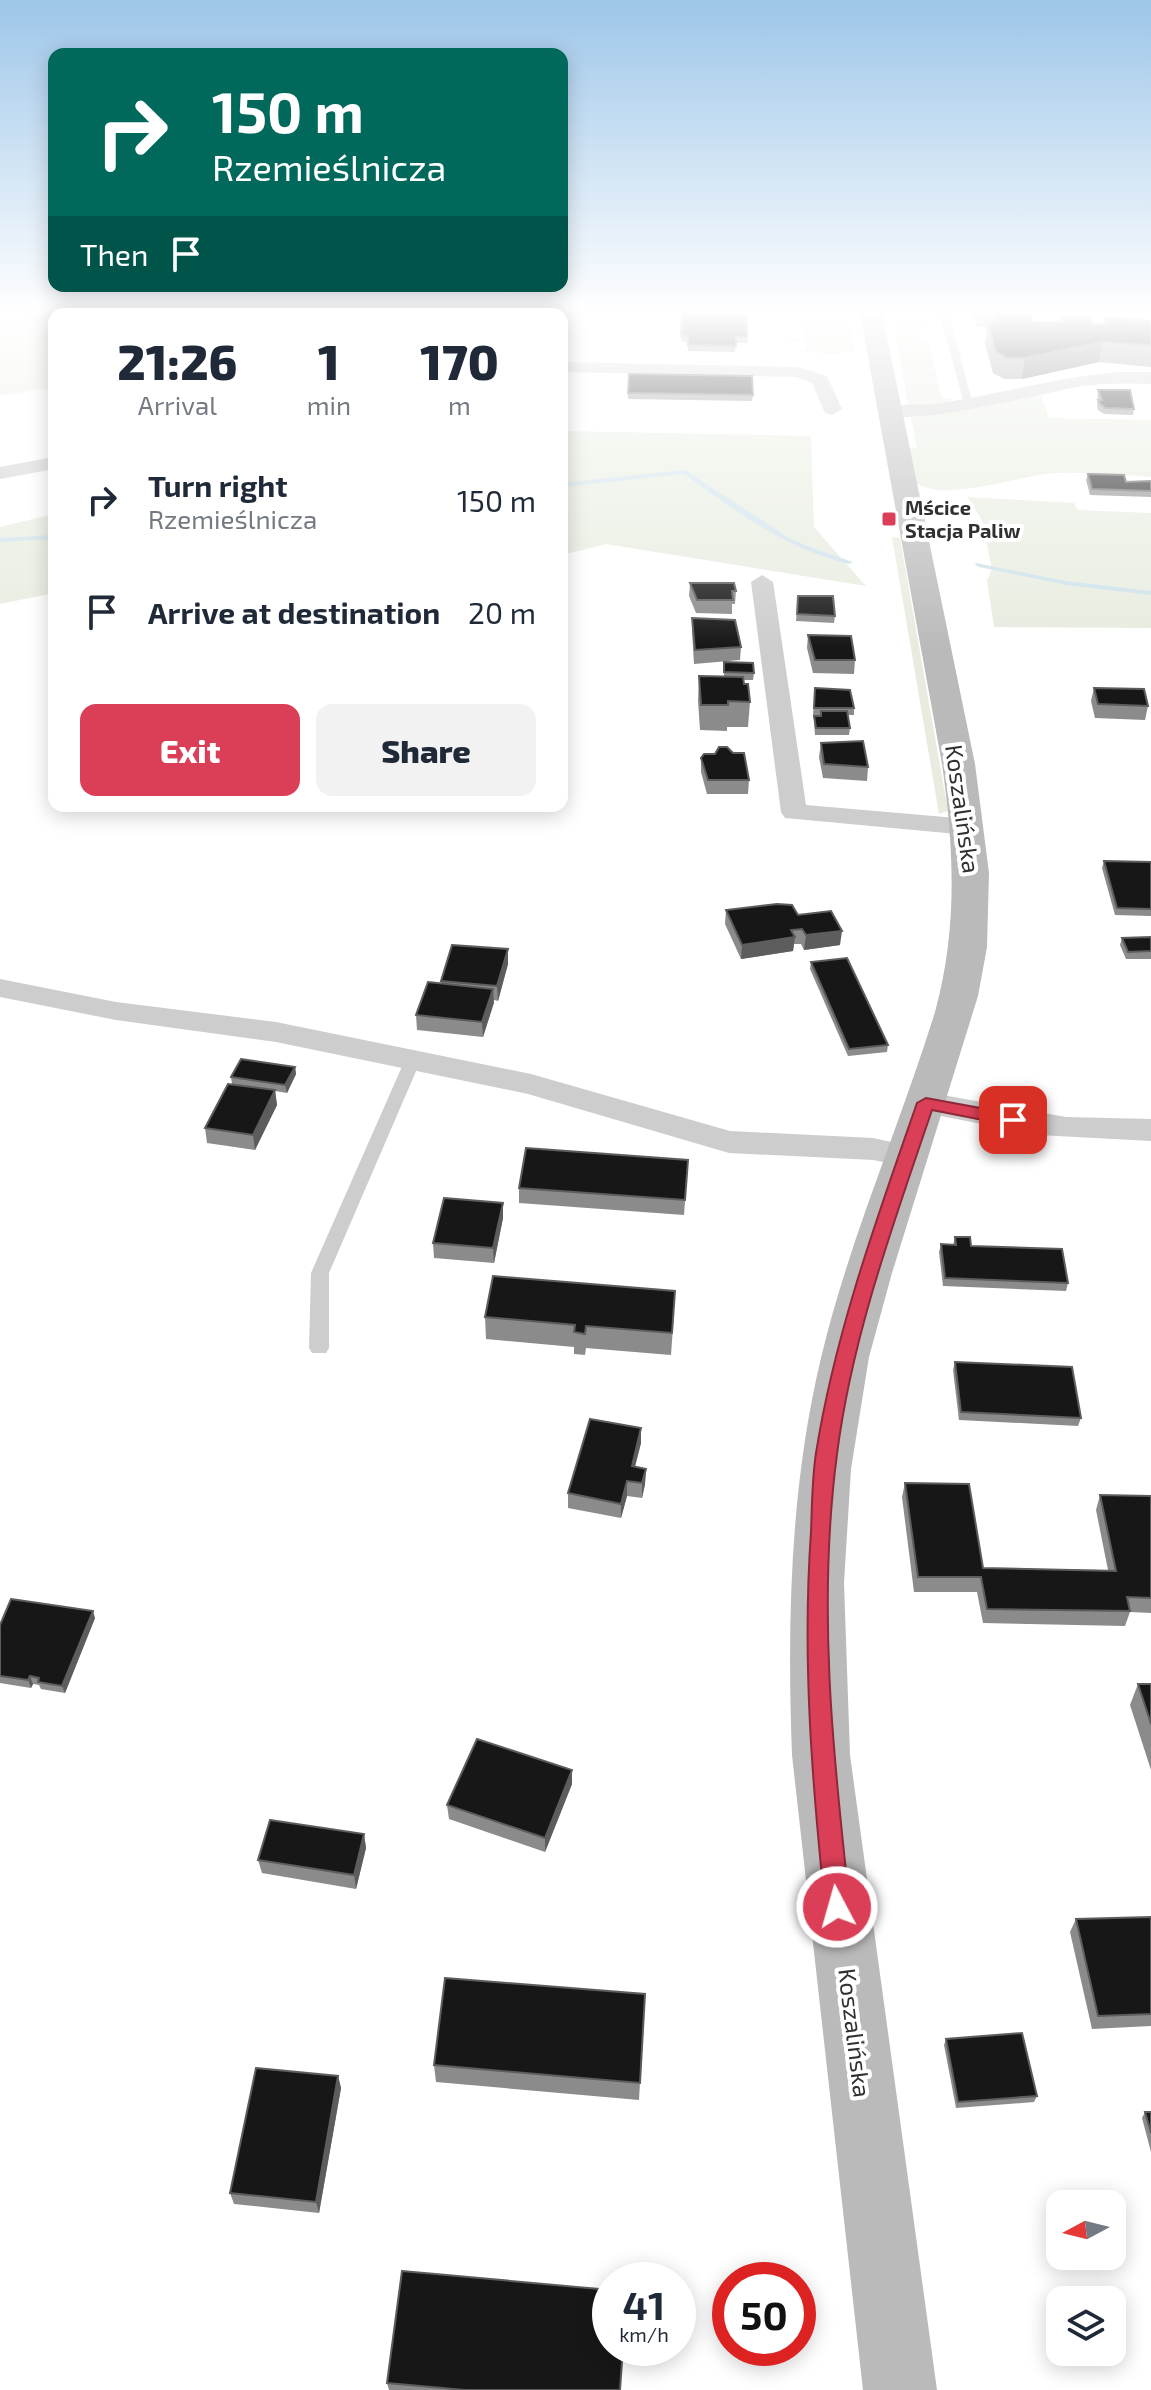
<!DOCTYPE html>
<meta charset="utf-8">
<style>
:root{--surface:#fff;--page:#f2f2f3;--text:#1f2937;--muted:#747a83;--accent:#db3f57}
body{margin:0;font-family:"Exo 2",sans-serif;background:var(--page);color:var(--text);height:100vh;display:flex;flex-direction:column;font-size:30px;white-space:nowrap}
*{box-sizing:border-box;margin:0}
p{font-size:26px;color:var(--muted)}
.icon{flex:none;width:44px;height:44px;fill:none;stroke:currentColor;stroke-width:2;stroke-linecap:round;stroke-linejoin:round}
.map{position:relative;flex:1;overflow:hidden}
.details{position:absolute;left:48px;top:308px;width:520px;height:504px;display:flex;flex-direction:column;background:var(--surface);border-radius:16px;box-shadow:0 4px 20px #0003}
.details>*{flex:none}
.banner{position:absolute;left:48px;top:48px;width:520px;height:244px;border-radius:16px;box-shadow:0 4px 20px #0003;background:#00695c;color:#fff;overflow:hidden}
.needle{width:52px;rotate:263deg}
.buttons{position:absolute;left:1046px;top:2190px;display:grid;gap:16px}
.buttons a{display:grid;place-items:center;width:80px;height:80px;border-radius:16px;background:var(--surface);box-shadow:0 4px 20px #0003;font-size:40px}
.speed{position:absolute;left:592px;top:2262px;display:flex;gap:16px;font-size:40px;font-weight:700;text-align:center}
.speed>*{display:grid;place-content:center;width:104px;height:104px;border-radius:50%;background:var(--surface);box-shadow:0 4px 20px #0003;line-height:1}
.speed small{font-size:20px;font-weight:400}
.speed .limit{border:12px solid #d22;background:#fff;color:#111}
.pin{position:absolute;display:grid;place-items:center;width:68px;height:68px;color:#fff;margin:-34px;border-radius:16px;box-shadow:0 4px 12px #0006}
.me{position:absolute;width:88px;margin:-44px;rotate:354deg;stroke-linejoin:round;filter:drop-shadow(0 0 6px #0008)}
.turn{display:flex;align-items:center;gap:28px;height:168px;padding:0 32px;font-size:36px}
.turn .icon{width:104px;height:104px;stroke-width:2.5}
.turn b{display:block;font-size:56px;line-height:68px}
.then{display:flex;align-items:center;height:76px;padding:0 32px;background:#0003;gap:16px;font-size:30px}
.eta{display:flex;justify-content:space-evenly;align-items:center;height:136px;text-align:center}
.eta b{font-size:48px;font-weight:800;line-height:56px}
.action{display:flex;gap:16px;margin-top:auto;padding:16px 32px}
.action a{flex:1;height:92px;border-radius:16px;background:var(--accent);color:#fff;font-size:32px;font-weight:800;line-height:92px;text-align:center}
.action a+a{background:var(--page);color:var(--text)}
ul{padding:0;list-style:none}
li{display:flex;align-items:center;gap:24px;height:112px;padding:0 32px}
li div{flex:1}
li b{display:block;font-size:30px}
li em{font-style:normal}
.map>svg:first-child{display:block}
.green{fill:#e7ecdf}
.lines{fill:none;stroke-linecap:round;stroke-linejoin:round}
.stream{fill:#cde1ea;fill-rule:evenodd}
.service{fill:#cdcdcd;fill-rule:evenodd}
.minor{fill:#cdcdcd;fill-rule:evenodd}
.secondary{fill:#bababa;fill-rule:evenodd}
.wall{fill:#8b8b8b}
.shaded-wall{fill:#5d5d5d}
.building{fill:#171717;stroke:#5d5d5d;stroke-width:2}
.route{fill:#db3f57;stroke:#8e2939;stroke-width:2}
.poi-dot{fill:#db3f57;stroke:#fff;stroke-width:3}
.labels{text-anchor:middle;stroke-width:8;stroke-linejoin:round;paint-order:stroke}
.far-poi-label{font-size:20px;font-weight:bold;fill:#303030;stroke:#fff;text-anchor:start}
.street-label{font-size:24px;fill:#303030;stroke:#fff}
</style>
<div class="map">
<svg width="1151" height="2390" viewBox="0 0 1151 2390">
<rect width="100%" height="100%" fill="#fff"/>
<!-- green -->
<g class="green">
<polygon points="0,313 491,313 54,314 54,387 0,396"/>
<polygon points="802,313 848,313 854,351 835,354 792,351 806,350 805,342 790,342 790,337 805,341"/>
<polygon points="892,313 920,313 924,327 910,334 928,341 942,398 955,399 928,407 908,405"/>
<path d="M1057 389 1060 391 1041 395 1049 418 1151 420V477C1120 475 1088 472 1057 473 1022 474 946 503 917 483L910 448H917L911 418Z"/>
<polygon points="562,431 811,436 814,527 866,586 606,544 562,555"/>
<polygon points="967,497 1074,503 1078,510 1151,513 1151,628 994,627 987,581 992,569 982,520"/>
<polygon points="54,514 54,593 0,604 0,527"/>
<polygon points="892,537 900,538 948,811 939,814"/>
</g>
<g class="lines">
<!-- stream -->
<g class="stream">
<path d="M685 470 786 536 807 546 853 562 849 564C784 548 737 512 684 474L562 487V483Z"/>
<polygon points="54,535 54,539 0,542 0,538"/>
<polygon points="976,563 1066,581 1151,591 1151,595 1066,585 979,567 975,565"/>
</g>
<!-- service -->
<g class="service">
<polygon points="939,313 949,313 973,405 964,403"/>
<polygon points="412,1057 420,1062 329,1273 329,1348 326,1353 312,1353 309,1348 311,1273 404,1062"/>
</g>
<!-- minor -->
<g class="minor">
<polygon points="562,362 798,367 827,376 842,409 832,415 825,413 812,383 796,377 562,372"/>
<path d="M1118 372H1151V384C1128 383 1105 383 1082 386 1050 391 900 431 881 412 892 401 920 406 935 404 997 395 1056 377 1118 372Z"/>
<polygon points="54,457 54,469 0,479 0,467"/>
<polygon points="762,575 773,582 806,805 968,819 978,821 981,827 978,833 968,835 785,818 781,812 751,582"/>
<polygon points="0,979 116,1002 276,1022 531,1074 730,1131 873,1138 919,1148 924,1156 919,1164 907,1167 873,1160 729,1153 528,1094 276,1042 116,1020 0,997"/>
<polygon points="926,1092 1066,1117 1151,1119 1151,1141 1038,1135 915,1111 910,1103 915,1095"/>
</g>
<!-- secondary -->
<path class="secondary" d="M860 313H882L975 764 989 873 987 947 978 996 892 1273 869 1357 851 1469 844 1583 850 1755 937 2390H863L792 1755C787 1622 790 1488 821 1358 849 1240 899 1128 935 1012 958 929 954 848 942 764Z"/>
</g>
<!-- wall -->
<g class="wall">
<polygon points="682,313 747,337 747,343 736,343 735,352 688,351 688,342 681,342"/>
<polygon points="973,313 1030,313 1033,322 1060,322 1061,316 1093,324 1104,324 1105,317 1151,321 1151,367 1099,362 1022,379 1004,379 993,373 985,344 987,330 984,327 977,327"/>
<polygon points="629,374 753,395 752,401 628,399"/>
<polygon points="1098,390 1134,409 1133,415 1104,414 1098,410 1097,406"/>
<polygon points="1088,474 1126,482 1151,481 1151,497 1090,495 1086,480"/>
<polygon points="690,583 736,591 735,604 732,604 732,614 696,613 689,596"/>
<polygon points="798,596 835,616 834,623 796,621"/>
<polygon points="692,618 741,647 740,660 694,664 692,631"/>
<polygon points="808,635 855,660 854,674 813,673 807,648"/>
<polygon points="724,662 754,673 753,680 743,680 750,702 748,727 727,727 727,731 700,730 698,701 699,676 724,677"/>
<polygon points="815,688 854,708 854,715 848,715 850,728 849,735 815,735 814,723 814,716 820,716 820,715 813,715"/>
<polygon points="1094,688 1148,706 1145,720 1095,718 1091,701"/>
<polygon points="821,743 868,767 867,781 823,778 819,757"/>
<polygon points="701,758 749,780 748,794 707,794 701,772"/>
<polygon points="1104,861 1151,862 1151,916 1115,915 1102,868"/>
<polygon points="726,910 798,915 840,945 804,950 801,944 794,944 793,951 741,959 725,924"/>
<polygon points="1151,937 1151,959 1126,959 1120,945 1122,938"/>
<polygon points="811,962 888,1045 887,1052 848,1056 810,969"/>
<polygon points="508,964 498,1001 494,1000 483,1037 417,1030 416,1015 441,983 441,981"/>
<polygon points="295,1067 296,1074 287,1093 275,1091 277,1105 255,1150 207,1143 205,1128 232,1084 231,1077"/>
<polygon points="688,1160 684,1215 519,1203 519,1188"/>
<polygon points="503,1218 494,1263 434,1258 433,1243"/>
<polygon points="955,1237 971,1246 1068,1283 1066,1291 943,1286 939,1252 941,1244 953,1245"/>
<polygon points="674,1313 671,1355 586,1348 585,1355 574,1354 574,1347 486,1339 485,1317"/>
<polygon points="955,1362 1081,1418 1078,1426 959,1420 953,1370"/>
<polygon points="641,1443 635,1467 646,1469 645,1484 642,1498 627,1496 621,1518 568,1508 568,1493"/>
<polygon points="905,1483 983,1568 1108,1570 1096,1510 1100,1495 1151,1496 1151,1613 1130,1612 1125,1626 983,1623 977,1592 914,1592 902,1497"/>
<polygon points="95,1618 65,1693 41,1689 39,1685 33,1684 31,1688 0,1683 0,1625"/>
<polygon points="1138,1684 1151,1684 1151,1770 1130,1705"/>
<polygon points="572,1784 545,1852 449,1819 447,1805"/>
<polygon points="364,1834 366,1848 356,1889 262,1873 258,1860"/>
<polygon points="1151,1917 1151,2026 1092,2029 1070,1932 1076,1919"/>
<polygon points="645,1994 639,2100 436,2082 434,2065"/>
<polygon points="946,2039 1037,2096 1034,2102 956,2108 944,2045"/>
<polygon points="338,2076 341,2088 319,2213 234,2204 230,2193"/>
<polygon points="1145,2112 1151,2112 1151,2152 1142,2118"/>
<polygon points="387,2383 620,2390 389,2390"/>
</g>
<!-- shaded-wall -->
<g class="shaded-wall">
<polygon points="1103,342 1099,362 1022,379 1025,358"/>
<polygon points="842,931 840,945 804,950 806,935"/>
<polygon points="795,937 793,951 741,959 742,945"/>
<polygon points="508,949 508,964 498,1001 497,986"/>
<polygon points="493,989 494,1003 483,1037 482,1022"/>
<polygon points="295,1067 296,1074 287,1093 285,1085"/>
<polygon points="275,1090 277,1105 255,1150 253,1135"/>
<polygon points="503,1203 503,1218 494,1263 493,1248"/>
<polygon points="641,1428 641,1443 631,1481 632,1466"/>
<polygon points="646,1469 645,1484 642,1498 642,1483"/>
<polygon points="627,1481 627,1496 621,1518 621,1504"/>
<polygon points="93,1611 95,1618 65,1693 62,1686"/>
<polygon points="30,1676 33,1684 31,1688 28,1680"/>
<polygon points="572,1770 572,1784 545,1852 545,1838"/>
<polygon points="364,1834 366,1848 356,1889 354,1875"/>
<polygon points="338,2076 341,2088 319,2213 316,2202"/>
</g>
<!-- building -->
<g class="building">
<polygon points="682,313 747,313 747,337 736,337 736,346 688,345 688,336 681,336"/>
<polygon points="993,313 1030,313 1033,322 1063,322 1061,316 1090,316 1093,324 1105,324 1105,317 1151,321 1151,345 1103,342 1025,358 1007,358 996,352 988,323 992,323 995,315"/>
<polygon points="629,374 752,376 753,395 628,393"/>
<polygon points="1098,390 1130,390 1134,409 1105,408 1100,404 1098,400 1102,400"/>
<polygon points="1088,474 1124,475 1126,482 1151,481 1151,491 1092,489"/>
<polygon points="690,583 734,583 736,591 732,591 733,600 697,600"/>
<polygon points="798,596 833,596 835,616 797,614"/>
<polygon points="692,618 735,620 741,647 695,650"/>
<polygon points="808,635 851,636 855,660 815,660"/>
<polygon points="724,662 753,663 754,673 724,672"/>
<polygon points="699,676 743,677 744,684 748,684 750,702 728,701 728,705 701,705"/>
<polygon points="815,688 850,690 854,708 814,708"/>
<polygon points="1094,688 1144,689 1148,706 1098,704"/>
<polygon points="821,711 847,711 850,728 816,728 814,716 821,716"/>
<polygon points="863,741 868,767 824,764 821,743"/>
<polygon points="719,747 727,747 733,753 744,753 749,780 708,780 701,758 704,754 715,754"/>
<polygon points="1104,861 1151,862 1151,909 1117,908"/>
<polygon points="777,904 792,905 798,915 831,911 842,931 806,935 802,929 791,930 795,937 742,945 726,910"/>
<polygon points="1151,937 1151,951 1128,952 1122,938"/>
<polygon points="452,945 508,949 497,986 441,981"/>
<polygon points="847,958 888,1045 849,1049 811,962"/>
<polygon points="428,982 493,989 482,1022 416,1015"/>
<polygon points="241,1059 295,1067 285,1085 231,1077"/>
<polygon points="228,1084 275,1090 253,1135 205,1128"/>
<polygon points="526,1148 688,1160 685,1200 519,1188"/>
<polygon points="444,1198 503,1203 493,1248 433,1243"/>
<polygon points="955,1237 970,1237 971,1246 1062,1249 1068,1283 945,1278 941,1244 956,1245"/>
<polygon points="493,1276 675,1291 672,1333 586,1326 585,1334 574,1332 575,1325 485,1317"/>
<polygon points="955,1362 1072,1367 1081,1418 961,1412"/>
<polygon points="590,1419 641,1428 632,1466 646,1469 642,1483 627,1481 621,1504 568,1493"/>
<polygon points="905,1483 969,1484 983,1568 1116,1571 1100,1495 1151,1496 1151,1598 1127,1597 1130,1611 987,1609 981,1577 918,1577"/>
<polygon points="11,1599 93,1611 62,1686 38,1682 39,1678 30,1676 28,1680 0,1676 0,1625"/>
<polygon points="1138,1684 1151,1684 1151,1724"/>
<polygon points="477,1739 572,1770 545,1838 447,1805"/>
<polygon points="270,1820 364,1834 354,1875 258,1860"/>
<polygon points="1151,1917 1151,2014 1098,2016 1076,1919"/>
<polygon points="445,1978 645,1994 640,2083 434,2065"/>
<polygon points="1022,2033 1037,2096 958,2102 946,2039"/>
<polygon points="256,2068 338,2076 316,2202 230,2193"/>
<polygon points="1145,2112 1151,2112 1151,2133"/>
<polygon points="402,2271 610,2290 610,2348 623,2348 620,2390 465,2390 387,2383"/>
</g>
<!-- sky -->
<linearGradient id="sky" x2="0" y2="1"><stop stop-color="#9dc6e9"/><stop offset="0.48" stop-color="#fff"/><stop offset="1" stop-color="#fff" stop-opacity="0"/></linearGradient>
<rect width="1151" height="648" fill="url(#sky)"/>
<!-- route -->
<path class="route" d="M926 1098 1013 1114 1022 1120 1013 1126 932 1110C894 1222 852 1336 837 1454 817 1605 833 1757 850 1907L846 1916 837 1920 828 1916 825 1907C812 1781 802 1658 811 1532 812 1506 812 1479 816 1453 835 1333 877 1218 917 1103Z"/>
<!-- markers -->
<rect class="poi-dot" x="881" y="511" width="16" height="16" rx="4"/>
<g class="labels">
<!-- far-poi labels -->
<g class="far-poi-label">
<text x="905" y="515">Mścice<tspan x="905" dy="23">Stacja Paliw</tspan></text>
</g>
<!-- street labels -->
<g class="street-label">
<text transform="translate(962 809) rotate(82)" y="8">Koszalińska</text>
<text transform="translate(854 2033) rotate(83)" y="8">Koszalińska</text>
</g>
</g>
</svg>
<div class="buttons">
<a><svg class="needle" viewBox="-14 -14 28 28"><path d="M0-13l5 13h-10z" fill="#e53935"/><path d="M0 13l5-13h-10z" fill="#747a83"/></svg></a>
<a><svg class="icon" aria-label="layers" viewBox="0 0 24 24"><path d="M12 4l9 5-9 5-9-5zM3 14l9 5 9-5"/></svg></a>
</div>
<div class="speed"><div>41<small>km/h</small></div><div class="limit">50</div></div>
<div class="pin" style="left:1013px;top:1120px;background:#d93025"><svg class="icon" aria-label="arrive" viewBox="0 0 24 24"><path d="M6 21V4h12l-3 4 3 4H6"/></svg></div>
<svg class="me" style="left:837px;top:1907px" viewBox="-20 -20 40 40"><circle r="17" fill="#db3f57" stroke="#fff" stroke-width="3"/><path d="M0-11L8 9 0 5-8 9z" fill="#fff"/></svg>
<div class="banner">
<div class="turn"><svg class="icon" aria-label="right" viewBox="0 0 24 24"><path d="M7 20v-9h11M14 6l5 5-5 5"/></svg><div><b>150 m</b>Rzemieślnicza</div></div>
<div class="then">Then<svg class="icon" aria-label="arrive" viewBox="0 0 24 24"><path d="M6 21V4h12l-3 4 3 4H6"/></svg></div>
</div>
<section class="details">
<div class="eta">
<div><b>21:26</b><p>Arrival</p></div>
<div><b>1</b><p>min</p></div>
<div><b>170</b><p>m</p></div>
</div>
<ul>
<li><svg class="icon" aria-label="right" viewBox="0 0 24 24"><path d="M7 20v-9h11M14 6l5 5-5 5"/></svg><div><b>Turn right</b><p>Rzemieślnicza</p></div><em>150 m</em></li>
<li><svg class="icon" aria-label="arrive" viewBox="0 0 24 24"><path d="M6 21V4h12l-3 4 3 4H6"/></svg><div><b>Arrive at destination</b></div><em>20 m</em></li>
</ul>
<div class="action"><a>Exit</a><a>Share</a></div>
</section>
</div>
